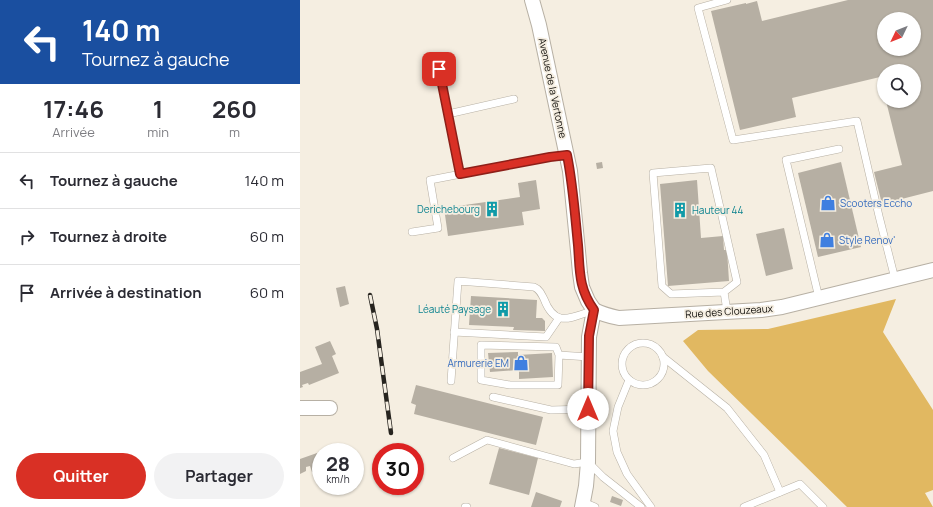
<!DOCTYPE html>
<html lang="fr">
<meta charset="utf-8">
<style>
:root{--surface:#fff;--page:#f2f2f3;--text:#2b2b33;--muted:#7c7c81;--line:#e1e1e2;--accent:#d93025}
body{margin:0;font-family:Manrope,sans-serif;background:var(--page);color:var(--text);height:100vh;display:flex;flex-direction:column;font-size:15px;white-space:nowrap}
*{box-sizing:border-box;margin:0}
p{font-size:13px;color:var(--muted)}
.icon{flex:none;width:22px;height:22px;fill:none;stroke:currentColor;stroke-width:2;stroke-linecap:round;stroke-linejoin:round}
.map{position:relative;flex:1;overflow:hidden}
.sheet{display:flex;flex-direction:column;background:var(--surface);width:300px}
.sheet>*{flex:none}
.banner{background:#1a4fa0;color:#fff;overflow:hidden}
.needle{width:26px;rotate:227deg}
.buttons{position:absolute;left:577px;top:12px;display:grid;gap:8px}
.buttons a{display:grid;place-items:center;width:44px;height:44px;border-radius:50%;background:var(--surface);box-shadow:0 1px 3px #0004;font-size:20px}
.speed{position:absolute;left:12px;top:443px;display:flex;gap:8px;font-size:20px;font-weight:700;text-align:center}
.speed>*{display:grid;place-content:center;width:52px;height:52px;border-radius:50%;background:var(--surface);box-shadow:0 1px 3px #0004;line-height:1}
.speed small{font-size:10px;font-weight:400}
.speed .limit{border:6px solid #d22;background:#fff;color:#111}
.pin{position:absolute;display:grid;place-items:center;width:34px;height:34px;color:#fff;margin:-17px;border-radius:8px;box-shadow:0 2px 6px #0006}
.me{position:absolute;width:44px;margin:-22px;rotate:0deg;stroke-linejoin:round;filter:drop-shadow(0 0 3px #0008)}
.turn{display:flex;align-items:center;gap:14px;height:84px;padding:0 16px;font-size:18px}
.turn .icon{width:52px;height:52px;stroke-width:2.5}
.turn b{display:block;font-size:28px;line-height:34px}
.eta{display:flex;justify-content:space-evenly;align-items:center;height:68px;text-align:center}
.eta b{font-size:24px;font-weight:700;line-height:28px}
.action{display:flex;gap:8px;margin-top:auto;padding:8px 16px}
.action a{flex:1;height:46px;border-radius:24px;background:var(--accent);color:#fff;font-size:16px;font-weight:700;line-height:46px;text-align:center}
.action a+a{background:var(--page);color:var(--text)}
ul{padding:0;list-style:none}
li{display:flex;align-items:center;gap:12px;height:56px;padding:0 16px;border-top:1px solid var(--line)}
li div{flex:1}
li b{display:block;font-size:15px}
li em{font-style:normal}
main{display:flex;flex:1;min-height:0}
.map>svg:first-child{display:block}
.forest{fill:#e1b861}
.building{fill:#b6afa3;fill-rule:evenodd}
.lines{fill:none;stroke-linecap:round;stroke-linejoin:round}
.service-casing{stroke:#b7b0a4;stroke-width:8}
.minor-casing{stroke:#b7b0a4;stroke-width:16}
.service{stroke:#fff;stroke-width:7}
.minor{stroke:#fff;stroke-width:14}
.rail-casing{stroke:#27241f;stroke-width:4.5}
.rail{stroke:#f5eee1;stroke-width:3;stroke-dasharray:9;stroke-linecap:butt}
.route-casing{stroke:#8d1f18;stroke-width:10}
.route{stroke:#d93025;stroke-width:7}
.labels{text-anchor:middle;stroke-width:3.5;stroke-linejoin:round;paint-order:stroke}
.street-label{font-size:10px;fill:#0f0d09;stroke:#f5eee1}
.shop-label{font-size:10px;fill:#366cbe;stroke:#f5eee1;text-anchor:start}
.culture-label{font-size:10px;fill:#0d838f;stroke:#f5eee1;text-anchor:end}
</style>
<main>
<section class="sheet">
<div class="banner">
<div class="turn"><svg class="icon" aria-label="left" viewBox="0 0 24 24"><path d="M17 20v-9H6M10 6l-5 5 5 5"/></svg><div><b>140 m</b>Tournez à gauche</div></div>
</div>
<div class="eta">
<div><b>17:46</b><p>Arrivée</p></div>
<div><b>1</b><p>min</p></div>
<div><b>260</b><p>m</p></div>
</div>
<ul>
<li><svg class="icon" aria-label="left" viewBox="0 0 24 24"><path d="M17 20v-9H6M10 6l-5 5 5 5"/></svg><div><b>Tournez à gauche</b></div><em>140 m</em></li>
<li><svg class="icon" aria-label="right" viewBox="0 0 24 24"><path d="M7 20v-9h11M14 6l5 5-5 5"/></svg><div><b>Tournez à droite</b></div><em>60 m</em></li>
<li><svg class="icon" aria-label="arrive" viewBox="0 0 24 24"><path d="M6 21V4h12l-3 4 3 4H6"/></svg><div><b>Arrivée à destination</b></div><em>60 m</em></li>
</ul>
<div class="action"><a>Quitter</a><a>Partager</a></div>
</section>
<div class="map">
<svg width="633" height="507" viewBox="0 0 633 507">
<rect width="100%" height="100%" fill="#f5eee1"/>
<!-- forest -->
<polygon class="forest" points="596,299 583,332 633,410 633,490 625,493 633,507 547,507 408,371 383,341 398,330 468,329"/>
<!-- building -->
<g class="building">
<path d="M548 0H633V191L582 204 574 172 602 165 586 101H614V71H584V92L580 77 492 98 496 117 440 130 411 11 446 3V4L457 1 462 21ZM584 19H614V49H584Z"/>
<polygon points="302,162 303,168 297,169 296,163"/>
<polygon points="541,162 561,247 518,257 498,173"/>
<polygon points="236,180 240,209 222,212 224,225 148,236 144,208 220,197 218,183"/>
<polygon points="397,180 401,238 423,236 424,250 427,250 429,281 368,286 360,184"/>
<polygon points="484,228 493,269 466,276 456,234"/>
<polygon points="45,286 49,304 40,307 36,288"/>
<polygon points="171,296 237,300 236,318 242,318 245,321 245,331 213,330 214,327 169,325"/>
<polygon points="30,341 36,354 32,356 39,373 9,385 8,383 2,385 3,387 0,388 0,372 22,364 15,347"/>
<polygon points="218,352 218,355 252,353 253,377 219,379 219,370 190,372 188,353"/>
<polygon points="116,385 243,417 236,445 114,414 116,405 111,403"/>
<polygon points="199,448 238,458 229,495 189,484"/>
<polygon points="17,453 21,465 21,468 12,472 10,466 6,467 6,471 0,474 0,459"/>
<polygon points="236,492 262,501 260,507 231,507"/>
<polygon points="312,496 323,500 321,506 310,502"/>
</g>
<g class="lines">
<defs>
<g id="service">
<polyline points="427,0 398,8 433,140 557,121 579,216 595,279"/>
<polyline points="139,69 160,174"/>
<polyline points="148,114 214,99"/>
<polyline points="112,232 138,228 130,180 250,157 267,155"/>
<polyline points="424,292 437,282 411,168 353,173 362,286 371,294 424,292 427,311"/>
<polyline points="519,298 486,160 539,149"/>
<polyline points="154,332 246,337 259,318"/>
<circle cx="343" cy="364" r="21"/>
<polyline points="259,355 256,347 181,345 181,380 210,385 258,385 259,355 289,357"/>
<polyline points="363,357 427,408 464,455 480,492"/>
<polyline points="329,380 318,407 313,431 317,452 327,474 351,507"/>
<path d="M151 381 158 281 234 287C239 289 241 293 244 299 255 328 270 318 294 310"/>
<polyline points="193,397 251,410 288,409"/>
<polyline points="153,458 187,440 274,464 288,462 303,477 341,507"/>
<polyline points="283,502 295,507"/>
<polyline points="165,507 167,507"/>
<polyline points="444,507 500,484 523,507"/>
</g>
<g id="minor">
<polyline points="232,0 239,25 270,171 278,251 280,273 282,287 288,301 294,310 289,337 288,462 286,486 282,507"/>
<path d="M294 310C302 314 309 316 319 318L461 310 482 307 633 270"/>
<polyline points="0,408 30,408"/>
</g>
</defs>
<!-- service casing -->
<use href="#service" class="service-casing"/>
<!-- minor casing -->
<use href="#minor" class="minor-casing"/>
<!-- service -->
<use href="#service" class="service"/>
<!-- minor -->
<use href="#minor" class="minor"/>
<defs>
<polyline id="rail" points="70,295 77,329 91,433"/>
</defs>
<!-- rail casing -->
<use href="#rail" class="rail-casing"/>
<!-- rail -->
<use href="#rail" class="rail"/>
</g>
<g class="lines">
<defs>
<path id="route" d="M139 69 160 174 250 157 267 155C273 185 275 215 278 245 280 269 278 288 294 310L289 336 288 409"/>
</defs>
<!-- route casing -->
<use href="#route" class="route-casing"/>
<!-- route -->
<use href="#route" class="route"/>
</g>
<!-- icons -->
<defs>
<symbol id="shop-bare" viewBox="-9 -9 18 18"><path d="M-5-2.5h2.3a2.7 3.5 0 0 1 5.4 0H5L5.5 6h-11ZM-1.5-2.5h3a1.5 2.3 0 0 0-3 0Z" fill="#3f7fe0" stroke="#f5eee1" stroke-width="2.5" paint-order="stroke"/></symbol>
<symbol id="building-bare" viewBox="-9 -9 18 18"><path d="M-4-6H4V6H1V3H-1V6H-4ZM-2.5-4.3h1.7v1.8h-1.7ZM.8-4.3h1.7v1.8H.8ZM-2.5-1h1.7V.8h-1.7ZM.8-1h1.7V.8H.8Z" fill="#0f9aa8" stroke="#f5eee1" stroke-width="2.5" paint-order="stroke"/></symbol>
</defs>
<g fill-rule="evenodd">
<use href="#shop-bare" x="517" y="192" width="22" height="22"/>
<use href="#building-bare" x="181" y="198" width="22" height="22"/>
<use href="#building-bare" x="369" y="199" width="22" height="22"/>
<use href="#shop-bare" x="516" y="229" width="22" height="22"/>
<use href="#building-bare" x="192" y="298" width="22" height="22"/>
<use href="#shop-bare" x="210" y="352" width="22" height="22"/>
</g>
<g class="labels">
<!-- street labels -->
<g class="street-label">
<text transform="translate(253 88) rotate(78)" y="4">Avenue de la Vertonne</text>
<text transform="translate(429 311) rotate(-4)" y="4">Rue des Clouzeaux</text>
</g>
<!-- shop labels -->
<g class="shop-label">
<text x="540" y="207">Scooters Eccho</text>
<text x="539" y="244">Style Renov'</text>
<text x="209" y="367" text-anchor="end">Armurerie EM</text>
</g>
<!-- culture labels -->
<g class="culture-label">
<text x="180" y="213">Derichebourg</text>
<text x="392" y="214" text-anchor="start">Hauteur 44</text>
<text x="191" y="313">Léauté Paysage</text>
</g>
</g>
</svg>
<div class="buttons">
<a><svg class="needle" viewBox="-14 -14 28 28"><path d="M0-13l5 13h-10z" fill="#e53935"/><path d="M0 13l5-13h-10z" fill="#7c7c81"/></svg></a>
<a><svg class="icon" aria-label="search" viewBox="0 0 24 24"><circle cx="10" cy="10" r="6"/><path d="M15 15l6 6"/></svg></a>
</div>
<div class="speed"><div>28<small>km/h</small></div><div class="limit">30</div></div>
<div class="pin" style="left:139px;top:69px;background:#d93025"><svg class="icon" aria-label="arrive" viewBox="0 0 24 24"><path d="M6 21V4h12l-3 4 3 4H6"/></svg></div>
<svg class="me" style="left:288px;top:409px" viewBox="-20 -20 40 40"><circle r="19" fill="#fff"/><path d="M0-13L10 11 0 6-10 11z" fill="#d93025"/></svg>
</div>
</main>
